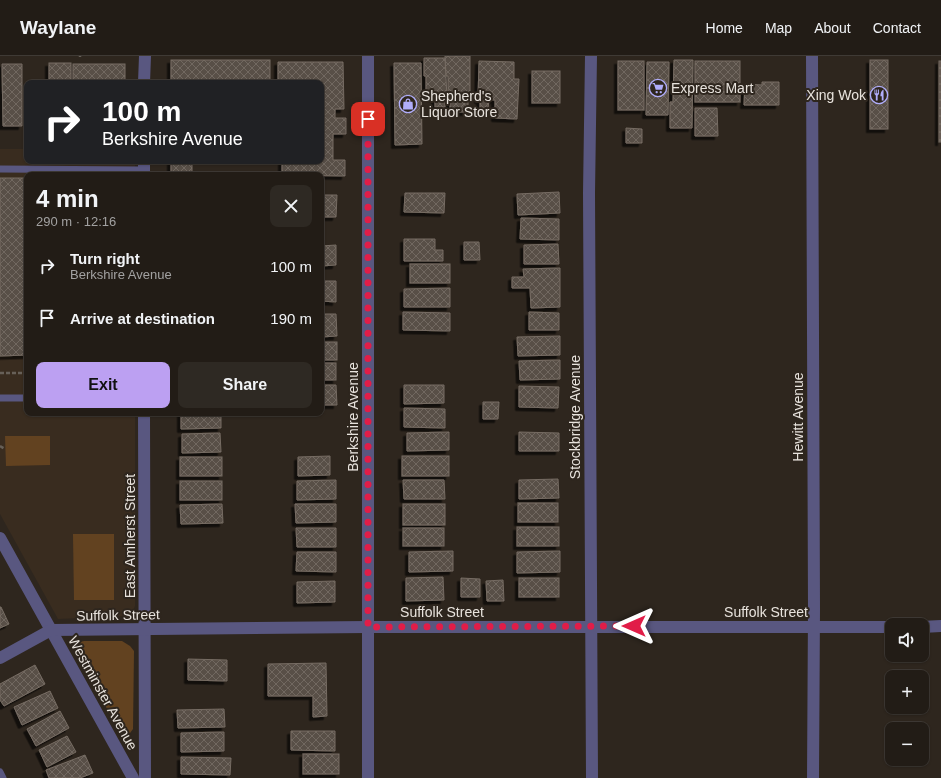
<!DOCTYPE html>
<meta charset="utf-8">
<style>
:root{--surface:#221c16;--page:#2e2923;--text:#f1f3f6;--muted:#a2a1a1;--line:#3f3a35;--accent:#bca0f2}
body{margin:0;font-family:Arial,sans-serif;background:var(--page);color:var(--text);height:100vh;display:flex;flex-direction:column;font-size:15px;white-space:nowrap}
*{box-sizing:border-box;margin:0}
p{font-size:13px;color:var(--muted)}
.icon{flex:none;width:22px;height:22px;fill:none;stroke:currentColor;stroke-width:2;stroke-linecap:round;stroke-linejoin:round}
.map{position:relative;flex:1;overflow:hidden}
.sheet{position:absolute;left:24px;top:116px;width:300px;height:244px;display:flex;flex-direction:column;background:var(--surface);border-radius:8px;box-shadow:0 1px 3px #0004,0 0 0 1px var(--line)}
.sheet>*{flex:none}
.top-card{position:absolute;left:24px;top:24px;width:300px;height:84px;border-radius:8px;box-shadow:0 1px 3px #0004,0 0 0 1px var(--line);background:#202124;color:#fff;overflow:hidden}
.controls{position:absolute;left:885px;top:562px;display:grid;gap:8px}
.controls a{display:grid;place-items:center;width:44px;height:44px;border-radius:8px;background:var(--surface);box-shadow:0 1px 3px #0004,0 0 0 1px var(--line);font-size:20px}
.pin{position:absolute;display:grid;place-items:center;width:34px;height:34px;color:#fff;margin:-17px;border-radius:8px;box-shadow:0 2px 6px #0006}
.me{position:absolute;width:44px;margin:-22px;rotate:270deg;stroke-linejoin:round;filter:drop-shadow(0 0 3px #0008)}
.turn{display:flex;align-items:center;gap:14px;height:84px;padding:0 12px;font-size:18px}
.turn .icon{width:52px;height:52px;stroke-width:2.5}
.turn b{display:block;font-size:28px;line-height:34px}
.round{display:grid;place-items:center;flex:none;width:42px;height:42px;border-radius:8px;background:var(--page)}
.summary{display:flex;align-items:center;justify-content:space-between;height:68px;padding:0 12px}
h1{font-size:24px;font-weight:800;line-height:30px}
.button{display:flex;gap:8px;margin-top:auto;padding:8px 12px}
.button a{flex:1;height:46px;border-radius:8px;background:var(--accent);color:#111;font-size:16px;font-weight:800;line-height:46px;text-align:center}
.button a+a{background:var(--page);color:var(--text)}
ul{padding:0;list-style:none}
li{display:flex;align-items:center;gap:12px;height:52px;padding:0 12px}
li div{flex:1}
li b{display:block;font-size:15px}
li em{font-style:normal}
header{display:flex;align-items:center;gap:24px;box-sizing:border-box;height:56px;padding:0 20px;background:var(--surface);border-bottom:1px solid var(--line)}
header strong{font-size:19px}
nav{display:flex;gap:22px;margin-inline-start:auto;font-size:14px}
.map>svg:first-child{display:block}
.built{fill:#392c1f}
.green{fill:#624220}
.building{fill:url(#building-cross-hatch);stroke:#766c63;filter:url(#shadow)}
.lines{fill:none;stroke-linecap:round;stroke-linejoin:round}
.path{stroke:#676058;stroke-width:2.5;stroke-dasharray:4 2;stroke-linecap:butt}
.lane{stroke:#595780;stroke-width:7}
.street{stroke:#595780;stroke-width:12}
.route{stroke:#e11d48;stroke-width:7;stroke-dasharray:0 12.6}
.labels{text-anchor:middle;stroke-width:4;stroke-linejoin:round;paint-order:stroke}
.poi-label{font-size:14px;fill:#e8e3dd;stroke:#2e261e;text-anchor:start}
.street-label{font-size:14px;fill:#e8e3dd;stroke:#2e261e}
</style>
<header>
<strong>Waylane</strong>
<nav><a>Home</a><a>Map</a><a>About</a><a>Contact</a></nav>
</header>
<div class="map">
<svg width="941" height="722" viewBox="0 0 941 722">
<defs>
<pattern id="building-cross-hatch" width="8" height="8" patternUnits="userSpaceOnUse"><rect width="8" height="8" fill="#594f47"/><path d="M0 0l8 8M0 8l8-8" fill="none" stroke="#716861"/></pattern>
<filter id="shadow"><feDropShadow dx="-3.5" dy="3.5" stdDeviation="0" flood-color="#0009"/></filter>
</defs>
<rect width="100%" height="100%" fill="#2e261e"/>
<!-- built -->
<polygon class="built" points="0,93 27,93 27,105 135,105 135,119 27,119 27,357 135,357 135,550 132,557 129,560 58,563 0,458"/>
<!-- green -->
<g class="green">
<polygon points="5,380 50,380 50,409 6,410"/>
<polygon points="73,478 114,478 114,544 74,544"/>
<polygon points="84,585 122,585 130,590 134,595 133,673 130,677 125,678 120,676 77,599 77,594 80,586"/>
</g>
<!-- building -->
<g class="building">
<polygon points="445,0 470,0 470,45 468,45 468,56 450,56 450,45 448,45 448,20 446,20"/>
<polygon points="424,2 445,2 447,42 445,42 445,51 435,51 435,42 426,42 426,20 424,20"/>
<rect x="171" y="4" width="99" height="23"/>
<polygon points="674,4 693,4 692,72 670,72 670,46 673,46"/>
<rect x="870" y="4" width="18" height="69"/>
<polygon points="479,5 514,6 514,23 519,23 517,63 495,62 495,44 489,44 488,52 480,52 480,44 478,44"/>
<rect x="618" y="5" width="26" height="49"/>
<rect x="695" y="5" width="45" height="41"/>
<rect x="939" y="5" width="2" height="81"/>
<polygon points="278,6 343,6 344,53 335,53 335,62 346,62 346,78 333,78 333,104 345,104 345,120 282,119 282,105 321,105 321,27 278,27"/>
<polygon points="647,6 669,6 668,59 646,59"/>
<rect x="49" y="7" width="22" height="20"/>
<polygon points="394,7 421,7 422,88 395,89"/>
<polygon points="2,8 22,8 22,70 3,70"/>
<rect x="73" y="8" width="52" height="19"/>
<rect x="532" y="15" width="28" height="32"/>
<polygon points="762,26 779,26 779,49 744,49 745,28 762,29"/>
<polygon points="695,52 717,52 718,80 695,80"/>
<polygon points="626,72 642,73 642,87 626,87"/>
<rect x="171" y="105" width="21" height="13"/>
<polygon points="0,122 27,122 27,299 0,300"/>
<polygon points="559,136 560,157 518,159 517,138"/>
<polygon points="405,137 445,137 444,157 404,156"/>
<polygon points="321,139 337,139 336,161 321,161"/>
<polygon points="521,162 559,163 559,184 520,183"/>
<polygon points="404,183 435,183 435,194 443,194 443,205 404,205"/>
<polygon points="464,186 479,186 480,204 464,204"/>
<polygon points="558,188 559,208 524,208 524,189"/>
<polygon points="336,189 336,209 321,210 321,190"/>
<rect x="410" y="208" width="40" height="19"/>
<polygon points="560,212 560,251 531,252 530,232 512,232 512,221 524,221 523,213"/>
<polygon points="321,225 336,225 336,246 321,245"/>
<polygon points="450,232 450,251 404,251 404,233"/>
<polygon points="403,256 450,257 450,275 403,274"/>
<polygon points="529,256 559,257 559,274 529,274"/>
<polygon points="321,258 336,258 337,280 321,281"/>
<polygon points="560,280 560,299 518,300 517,281"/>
<rect x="321" y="286" width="16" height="18"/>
<polygon points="560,304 560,323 520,324 519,305"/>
<rect x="321" y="307" width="15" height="17"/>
<polygon points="321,329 336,329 337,349 321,349"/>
<polygon points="404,329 444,329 444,347 404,348"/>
<polygon points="519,330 559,331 558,352 519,351"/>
<polygon points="483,346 499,346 498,363 483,363"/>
<polygon points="404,352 445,353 445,372 404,371"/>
<polygon points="181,357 221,357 221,372 181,373"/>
<polygon points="449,376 449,394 407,395 407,377"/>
<polygon points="519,376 559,377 559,395 519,395"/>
<polygon points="220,377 221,396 182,397 182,378"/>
<polygon points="330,400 330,419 298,420 298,401"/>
<rect x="402" y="400" width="47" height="20"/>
<rect x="180" y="401" width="42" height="19"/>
<polygon points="558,423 559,442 519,443 519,424"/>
<polygon points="336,424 336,443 297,444 297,425"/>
<polygon points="403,424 444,424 445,443 404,443"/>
<rect x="180" y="425" width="42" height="19"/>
<rect x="518" y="447" width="40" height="19"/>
<polygon points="222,448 223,467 181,468 180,449"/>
<polygon points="295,448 336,448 336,466 296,467"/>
<rect x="403" y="448" width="42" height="21"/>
<rect x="517" y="471" width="42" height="19"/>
<polygon points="296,472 336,472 336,491 297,491"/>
<rect x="403" y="472" width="41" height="18"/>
<polygon points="453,495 453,515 409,516 409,496"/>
<polygon points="560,495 560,516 517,517 517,496"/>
<polygon points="297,496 336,496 336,516 296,515"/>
<polygon points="443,521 444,544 406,545 406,522"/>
<polygon points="461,522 480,523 480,541 461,541"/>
<rect x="519" y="522" width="40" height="19"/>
<polygon points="503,524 504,545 487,545 486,525"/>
<polygon points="335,525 335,546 297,547 297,526"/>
<polygon points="0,551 1,551 9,568 0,572"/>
<polygon points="188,603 227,604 227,625 188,624"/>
<polygon points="326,607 327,660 313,661 313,640 268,640 268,608"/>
<polygon points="35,609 45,628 4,650 0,644 0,628"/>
<polygon points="50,635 58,652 22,669 14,651"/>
<polygon points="224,653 225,671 178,672 177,654"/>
<polygon points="60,655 69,672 36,690 27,673"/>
<polygon points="291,675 335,675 335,695 291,694"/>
<polygon points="224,676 224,695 181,696 181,677"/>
<polygon points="67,680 76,696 47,711 39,694"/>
<rect x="303" y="698" width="36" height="20"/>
<polygon points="85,699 93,717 80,722 49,722 46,714"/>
<polygon points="181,701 231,702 230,719 181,718"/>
</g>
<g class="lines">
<!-- path -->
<g class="path">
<polyline points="80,0 80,1"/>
<polyline points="0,317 27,317"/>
<polyline points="0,390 5,393"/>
</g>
<!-- lane -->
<g class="lane">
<polyline points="0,113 144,114"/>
<polyline points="0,342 27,342"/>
<polyline points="0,716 3,722"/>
</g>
<!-- street -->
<g class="street">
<polyline points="591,0 589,137 592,722"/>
<polyline points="812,0 814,553 813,722"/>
<polyline points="144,27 145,0"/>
<polyline points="144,119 144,105"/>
<polyline points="144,357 145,722"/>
<polyline points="0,482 133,722"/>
<polyline points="922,571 941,570"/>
<polyline points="0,602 51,574 368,571 892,571"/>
<polyline points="368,722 368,0"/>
</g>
</g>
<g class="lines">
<!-- route -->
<polyline class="route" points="368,63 368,571 634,570"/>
</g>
<!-- icons -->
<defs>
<symbol id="supermarket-ring" viewBox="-11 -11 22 22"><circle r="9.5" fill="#2e261e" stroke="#b0adfa" stroke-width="1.5"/><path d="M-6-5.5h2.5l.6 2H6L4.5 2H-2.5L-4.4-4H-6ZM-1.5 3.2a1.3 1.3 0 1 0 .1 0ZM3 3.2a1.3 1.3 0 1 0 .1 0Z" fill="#b0adfa"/></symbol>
<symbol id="restaurant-ring" viewBox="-11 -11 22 22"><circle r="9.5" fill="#2e261e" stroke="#b0adfa" stroke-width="1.5"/><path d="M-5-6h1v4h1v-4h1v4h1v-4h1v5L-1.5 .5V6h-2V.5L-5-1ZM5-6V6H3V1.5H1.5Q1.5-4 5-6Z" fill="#b0adfa"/></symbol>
<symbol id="shop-ring" viewBox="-11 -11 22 22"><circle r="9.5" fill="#2e261e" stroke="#b0adfa" stroke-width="1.5"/><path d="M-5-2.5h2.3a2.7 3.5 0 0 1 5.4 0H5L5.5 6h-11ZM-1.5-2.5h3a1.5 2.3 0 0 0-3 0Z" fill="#b0adfa"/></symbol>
</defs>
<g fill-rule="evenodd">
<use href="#supermarket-ring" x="648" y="22" width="20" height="20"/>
<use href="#restaurant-ring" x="869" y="29" width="20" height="20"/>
<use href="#shop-ring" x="398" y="38" width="20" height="20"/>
</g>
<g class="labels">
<!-- poi labels -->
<g class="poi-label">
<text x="671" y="37">Express Mart</text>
<text x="866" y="44" text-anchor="end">Xing Wok</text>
<text x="421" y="45">Shepherd's<tspan x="421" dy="16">Liquor Store</tspan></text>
</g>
<!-- street labels -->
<g class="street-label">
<text transform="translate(353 361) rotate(-90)" y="5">Berkshire Avenue</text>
<text transform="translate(575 361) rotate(-90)" y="5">Stockbridge Avenue</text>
<text transform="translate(798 361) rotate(-90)" y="5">Hewitt Avenue</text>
<text transform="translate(130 480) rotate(-90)" y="5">East Amherst Street</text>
<text x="442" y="561">Suffolk Street</text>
<text x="766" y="561">Suffolk Street</text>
<text transform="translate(118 559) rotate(-1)" y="5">Suffolk Street</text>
<text transform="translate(103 637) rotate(61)" y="5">Westminster Avenue</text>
</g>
</g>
</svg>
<div class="controls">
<a><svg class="icon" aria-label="sound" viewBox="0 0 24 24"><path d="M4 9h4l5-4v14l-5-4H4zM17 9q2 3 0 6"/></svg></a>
<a>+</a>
<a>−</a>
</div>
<div class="pin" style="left:368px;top:63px;background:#d93025"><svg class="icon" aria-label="arrive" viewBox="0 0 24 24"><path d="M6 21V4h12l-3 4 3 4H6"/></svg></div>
<svg class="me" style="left:634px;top:570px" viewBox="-20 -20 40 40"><path d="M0-17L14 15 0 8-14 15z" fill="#e11d48" stroke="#fff" stroke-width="4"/></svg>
<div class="top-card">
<div class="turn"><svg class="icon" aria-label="right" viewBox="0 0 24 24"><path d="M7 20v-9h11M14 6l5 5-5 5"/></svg><div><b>100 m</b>Berkshire Avenue</div></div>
</div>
<section class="sheet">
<div class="summary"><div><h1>4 min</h1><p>290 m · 12:16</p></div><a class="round"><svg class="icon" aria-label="close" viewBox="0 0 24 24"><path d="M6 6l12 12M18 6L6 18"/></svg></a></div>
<ul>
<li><svg class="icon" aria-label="right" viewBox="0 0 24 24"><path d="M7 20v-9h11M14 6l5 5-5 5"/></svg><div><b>Turn right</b><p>Berkshire Avenue</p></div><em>100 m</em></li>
<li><svg class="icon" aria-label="arrive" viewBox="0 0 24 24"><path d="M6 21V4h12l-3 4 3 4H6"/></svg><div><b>Arrive at destination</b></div><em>190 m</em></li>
</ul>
<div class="button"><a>Exit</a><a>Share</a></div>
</section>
</div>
